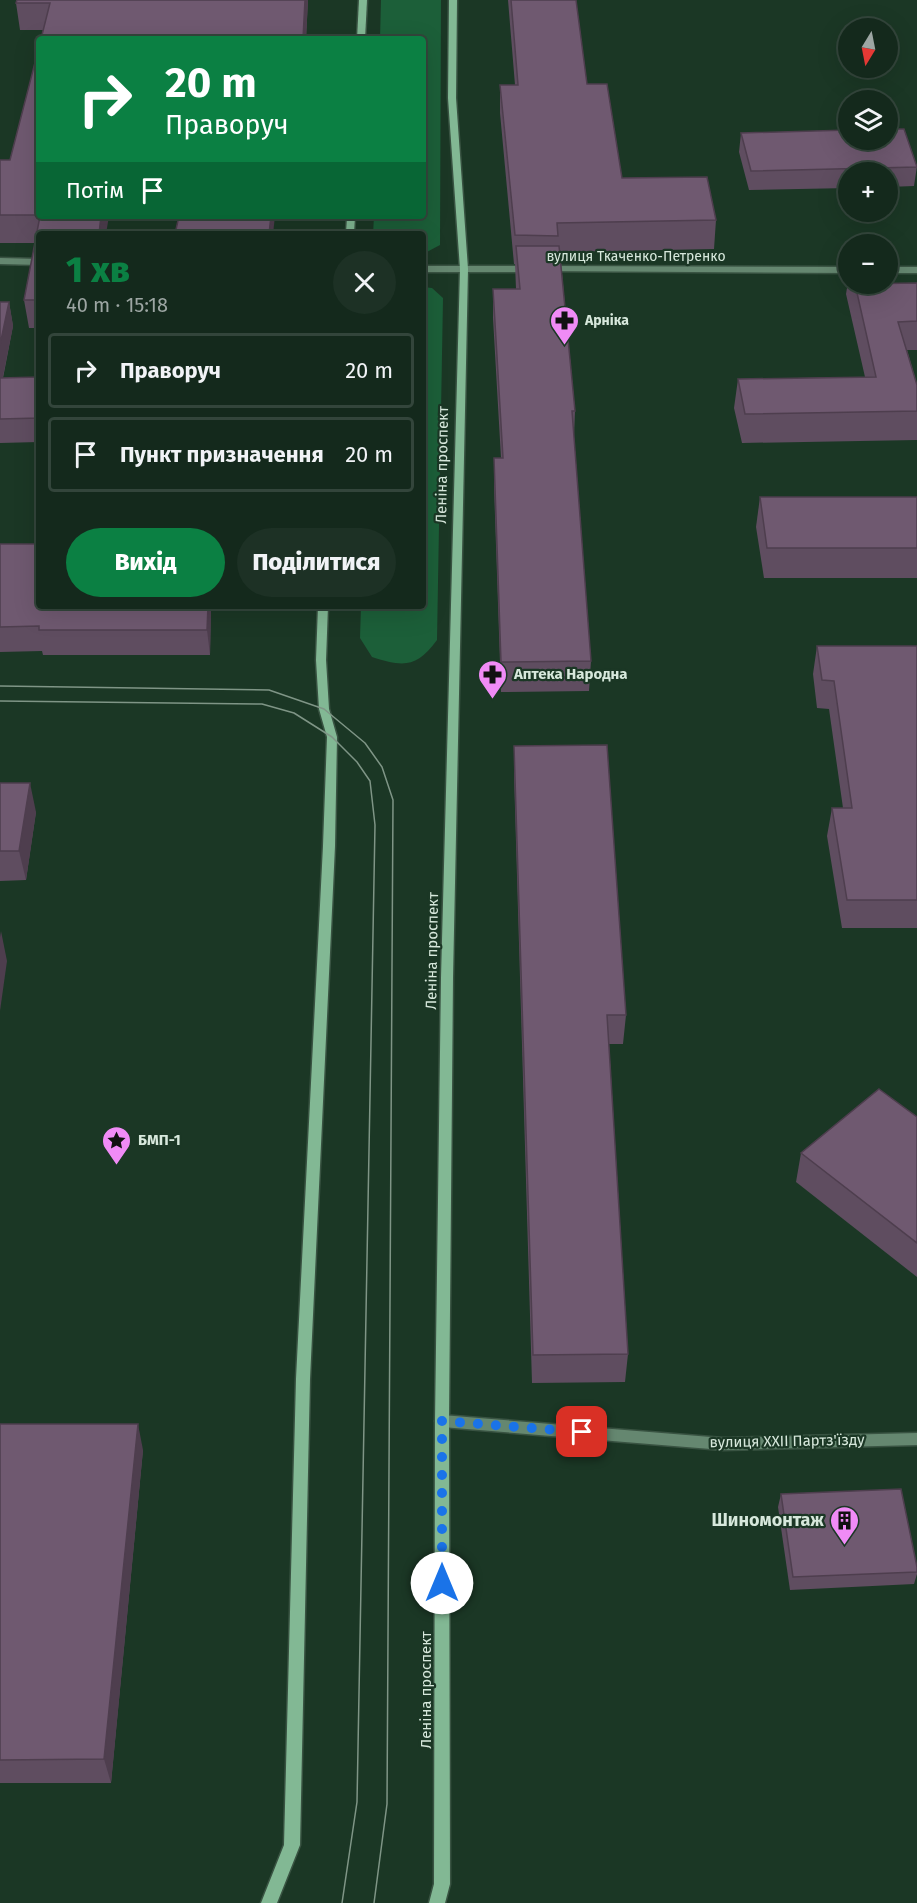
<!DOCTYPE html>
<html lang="uk">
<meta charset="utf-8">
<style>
:root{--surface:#14291c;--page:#1d3125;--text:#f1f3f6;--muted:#9da6a3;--line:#33453b;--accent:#0b8043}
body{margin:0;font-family:"Fira Sans",sans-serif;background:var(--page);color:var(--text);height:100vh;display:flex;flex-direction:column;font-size:22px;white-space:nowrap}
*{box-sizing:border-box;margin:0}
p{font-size:20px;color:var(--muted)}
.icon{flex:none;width:33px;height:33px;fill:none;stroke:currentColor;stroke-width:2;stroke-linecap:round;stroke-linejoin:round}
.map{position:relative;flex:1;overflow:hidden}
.panel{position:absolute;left:36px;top:231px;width:390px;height:378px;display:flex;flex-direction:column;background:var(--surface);border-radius:6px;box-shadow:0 6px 24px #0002,0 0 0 2px var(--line)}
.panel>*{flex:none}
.top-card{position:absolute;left:36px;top:36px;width:390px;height:183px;border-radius:6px;box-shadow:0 6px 24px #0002,0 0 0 2px var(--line);background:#0b8043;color:#fff;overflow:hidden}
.needle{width:39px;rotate:190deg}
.tools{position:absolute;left:838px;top:18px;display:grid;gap:12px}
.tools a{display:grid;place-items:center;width:60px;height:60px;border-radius:50%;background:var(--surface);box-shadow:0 6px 24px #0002,0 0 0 2px var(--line);font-size:30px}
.pin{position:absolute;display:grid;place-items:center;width:51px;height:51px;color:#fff;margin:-26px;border-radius:12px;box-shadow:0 3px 9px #0006}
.me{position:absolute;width:66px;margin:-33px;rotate:0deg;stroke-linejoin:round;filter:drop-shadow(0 0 4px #0008)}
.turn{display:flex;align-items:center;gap:21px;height:126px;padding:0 30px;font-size:27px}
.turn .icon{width:78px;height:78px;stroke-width:2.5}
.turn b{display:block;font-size:42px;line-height:51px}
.then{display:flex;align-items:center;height:57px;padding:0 30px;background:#0003;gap:12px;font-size:22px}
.round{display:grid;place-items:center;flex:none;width:63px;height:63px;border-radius:32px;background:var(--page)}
.summary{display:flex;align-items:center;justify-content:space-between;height:102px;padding:0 30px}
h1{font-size:36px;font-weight:800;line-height:45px;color:var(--accent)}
.action{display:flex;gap:12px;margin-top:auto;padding:12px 30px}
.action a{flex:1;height:69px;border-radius:36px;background:var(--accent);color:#fff;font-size:24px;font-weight:800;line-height:69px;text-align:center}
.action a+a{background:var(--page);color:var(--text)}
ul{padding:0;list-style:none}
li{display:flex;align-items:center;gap:18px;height:75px;margin:0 12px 9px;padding:0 18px;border:3px solid var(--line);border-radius:6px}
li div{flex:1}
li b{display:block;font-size:22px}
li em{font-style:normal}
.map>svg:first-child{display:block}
.green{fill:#1c5f39}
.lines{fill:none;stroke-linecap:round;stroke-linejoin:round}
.street-casing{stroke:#395342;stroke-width:3}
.secondary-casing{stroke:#395342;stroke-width:3}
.street{fill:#658770;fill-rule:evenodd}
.secondary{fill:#82b894;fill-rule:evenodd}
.tram{stroke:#7f9586;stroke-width:1.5}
.wall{fill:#5f4d60}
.shaded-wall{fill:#4e3e4e}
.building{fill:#6f5970;stroke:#4e3e4e;stroke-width:1.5}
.route{stroke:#1a73e8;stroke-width:10;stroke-dasharray:0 18}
.labels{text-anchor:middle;stroke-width:4.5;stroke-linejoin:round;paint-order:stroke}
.far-street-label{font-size:14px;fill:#d7e8dc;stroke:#1b3725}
.far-poi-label{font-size:14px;font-weight:bold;fill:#d7e8dc;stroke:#1b3725;text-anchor:start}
.street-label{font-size:15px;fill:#d7e8dc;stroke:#1b3725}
.poi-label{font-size:15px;font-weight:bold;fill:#d7e8dc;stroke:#1b3725;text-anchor:start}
.near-poi-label{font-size:18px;font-weight:bold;fill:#d7e8dc;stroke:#1b3725;text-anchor:end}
</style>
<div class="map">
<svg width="917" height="1903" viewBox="0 0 917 1903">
<rect width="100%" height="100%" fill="#1b3725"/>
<!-- green -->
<g class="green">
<polygon points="381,0 441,0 440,245 423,254 423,234 373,234 374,216 423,216 423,39 380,39"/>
<path d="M423 287 432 288 443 298 437 640C416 668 404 667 372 657L360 638 361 606H423Z"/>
</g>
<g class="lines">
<defs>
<g id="street">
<polygon points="0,258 39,259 39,265 0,264"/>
<polygon points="423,266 530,266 534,269 530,272 423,272"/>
<polygon points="547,266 849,267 849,273 544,271 543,269"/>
<rect x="888" y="267" width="29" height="6"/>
<polygon points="442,1415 723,1438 917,1433 917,1445 723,1450 442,1427 437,1425 435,1421 437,1417"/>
</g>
<g id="secondary">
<polygon points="359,0 367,0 365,39 357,39"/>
<polygon points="449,0 457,0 456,98 468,269 453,978 449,1421 450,1884 445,1903 429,1903 434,1884 435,1421 441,978 460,269 448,98"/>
<polygon points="347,216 355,216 354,234 346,234"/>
<polygon points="318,606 328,606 326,660 329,709 337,737 335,846 310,1379 300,1845 277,1903 261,1903 284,1845 296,1379 323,846 327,737 319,709 316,660"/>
</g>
</defs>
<!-- street casing -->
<use href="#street" class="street-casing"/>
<!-- secondary casing -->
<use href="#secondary" class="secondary-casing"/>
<!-- street -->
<use href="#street" class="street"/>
<!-- secondary -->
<use href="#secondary" class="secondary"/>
<!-- tram -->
<g class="tram">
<polyline points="0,686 269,690 324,709 365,743 382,767 393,800 387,1804 374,1903"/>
<polyline points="0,701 262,704 294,713 332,737 357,762 370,781 375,825 357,1802 342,1903"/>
</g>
</g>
<!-- wall -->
<g class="wall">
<polygon points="17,0 308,0 306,39 41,39 44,30 20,30 16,3"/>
<polygon points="508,0 576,0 587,84 622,178 716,220 714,249 560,252 575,411 574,437 591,661 589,691 501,692 494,487 494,458 501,458 493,318 493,289 516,289 515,264 514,264 500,113 500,85 515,85"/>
<polygon points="39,47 39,216 109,216 39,234 39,328 29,328 24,300 35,243 0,243 0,160 10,160"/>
<polygon points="741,133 917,166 914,186 888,187 888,172 849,172 849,188 749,190 739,152"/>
<polygon points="849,276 849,284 917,283 917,350 907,350 917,385 917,440 742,443 734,408 738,379 865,377 846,294"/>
<polygon points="0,302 9,302 13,326 3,378 39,377 39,442 0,443"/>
<polygon points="760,497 917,497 917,578 764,578 756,527"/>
<polygon points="0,544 211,606 210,655 43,655 42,651 0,652"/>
<polygon points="817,646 917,646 917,928 842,928 827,836 832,808 843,808 829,709 817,708 813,674"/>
<polygon points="514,746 626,1015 623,1044 609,1044 628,1354 625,1382 532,1383 514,775"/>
<polygon points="0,783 36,812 26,880 0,881"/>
<polygon points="917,1117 917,1277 796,1182 801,1153"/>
<polygon points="0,1424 143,1450 111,1783 0,1783"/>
<polygon points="781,1494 917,1567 917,1574 914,1584 790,1590 778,1507"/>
</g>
<!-- shaded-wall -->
<g class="shaded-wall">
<polygon points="305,0 308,0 306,39 303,39"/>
<polygon points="101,216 109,216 106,234 99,234"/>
<polygon points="271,216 275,216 273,234 269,234"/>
<polygon points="9,302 13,326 0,391 0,345"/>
<polygon points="208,606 211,606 210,655 207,630"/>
<polygon points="30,783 36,812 26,880 19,851"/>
<polygon points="1,931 7,961 0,1011 0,937"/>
<polygon points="138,1424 143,1450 111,1783 104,1759"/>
</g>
<!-- building -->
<g class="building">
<polygon points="17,0 305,0 303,39 41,39 50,3 16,3"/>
<polygon points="511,0 576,0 587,84 607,84 622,178 707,177 716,220 557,223 558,236 515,235 500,85 518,85"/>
<polygon points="39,47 39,215 0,215 0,160 10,160"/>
<polygon points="888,129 904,129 917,167 751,171 741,133 849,130 849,140 888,140"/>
<polygon points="40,216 101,216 99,234 39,234 39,300 24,300"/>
<polygon points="179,216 271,216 269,234 175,234"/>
<polygon points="516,246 559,246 575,411 572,411 591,661 501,662 494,458 503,458 493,289 520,289"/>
<polygon points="917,283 917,321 898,322 917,385 917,411 745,414 738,379 876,377 855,284"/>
<polygon points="0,302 9,302 0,345"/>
<polygon points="39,377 39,418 0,419 0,378"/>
<polygon points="760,497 917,497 917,548 767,548"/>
<polygon points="0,544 39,544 39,606 208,606 207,630 39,630 39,626 0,627"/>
<polygon points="817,646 917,646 917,900 847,900 832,808 852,808 834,681 822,680"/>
<polygon points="607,745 626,1015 607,1015 628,1354 533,1355 514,746"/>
<polygon points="0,783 30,783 19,851 0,851"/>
<polygon points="879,1089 917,1117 917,1243 801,1153"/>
<polygon points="0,1424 138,1424 104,1759 0,1760"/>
<polygon points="901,1489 917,1567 917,1572 793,1577 781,1494"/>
</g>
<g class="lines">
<!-- route -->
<polyline class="route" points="442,1583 442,1421 582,1432"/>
</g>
<!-- icons -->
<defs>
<symbol id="pharmacy-pin" viewBox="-11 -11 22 30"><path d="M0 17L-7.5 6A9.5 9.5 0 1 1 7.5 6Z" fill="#f08bf6" stroke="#1b3725"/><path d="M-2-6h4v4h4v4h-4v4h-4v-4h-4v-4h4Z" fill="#111"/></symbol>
<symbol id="sight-pin" viewBox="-11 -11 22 30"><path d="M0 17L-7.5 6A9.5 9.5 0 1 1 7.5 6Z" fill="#f08bf6" stroke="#1b3725"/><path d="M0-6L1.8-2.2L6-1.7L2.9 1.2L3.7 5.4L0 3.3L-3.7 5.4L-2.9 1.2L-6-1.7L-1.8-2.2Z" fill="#111"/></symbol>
<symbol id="building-pin" viewBox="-11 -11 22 30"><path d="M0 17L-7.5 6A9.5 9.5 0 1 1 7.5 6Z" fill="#f08bf6" stroke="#1b3725"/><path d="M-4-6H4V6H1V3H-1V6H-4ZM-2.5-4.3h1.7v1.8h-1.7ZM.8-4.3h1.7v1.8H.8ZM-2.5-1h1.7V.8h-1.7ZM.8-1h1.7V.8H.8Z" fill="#111"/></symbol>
</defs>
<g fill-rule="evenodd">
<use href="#pharmacy-pin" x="548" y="304" width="33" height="45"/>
<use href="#pharmacy-pin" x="476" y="658" width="33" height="45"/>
<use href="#sight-pin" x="100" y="1124" width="33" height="45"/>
<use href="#building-pin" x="828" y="1504" width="33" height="45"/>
</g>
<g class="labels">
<!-- far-street labels -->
<g class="far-street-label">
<text x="636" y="261">вулиця Ткаченко-Петренко</text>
</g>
<!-- far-poi labels -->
<g class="far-poi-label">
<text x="585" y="325">Арніка</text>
</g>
<!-- street labels -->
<g class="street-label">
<text transform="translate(442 465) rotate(-89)" y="5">Леніна проспект</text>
<text transform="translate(432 951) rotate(-89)" y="5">Леніна проспект</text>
<text transform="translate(787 1441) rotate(-1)" y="5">вулиця XXII Партз'їзду</text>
<text transform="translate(426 1690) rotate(-90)" y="5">Леніна проспект</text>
</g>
<!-- poi labels -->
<g class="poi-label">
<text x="514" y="679">Аптека Народна</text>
<text x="138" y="1145">БМП-1</text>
</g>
<!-- near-poi labels -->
<g class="near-poi-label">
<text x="824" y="1526">Шиномонтаж</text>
</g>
</g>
</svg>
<div class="tools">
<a><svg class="needle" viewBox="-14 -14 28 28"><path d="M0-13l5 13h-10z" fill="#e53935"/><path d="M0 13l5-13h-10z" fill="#9da6a3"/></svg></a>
<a><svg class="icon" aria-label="layers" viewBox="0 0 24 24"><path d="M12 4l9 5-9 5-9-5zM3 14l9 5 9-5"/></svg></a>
<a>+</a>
<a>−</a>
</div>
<div class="pin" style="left:582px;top:1432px;background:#d93025"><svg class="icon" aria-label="arrive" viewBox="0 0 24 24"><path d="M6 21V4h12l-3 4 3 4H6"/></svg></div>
<svg class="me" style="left:442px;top:1583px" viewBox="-20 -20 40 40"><circle r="19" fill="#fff"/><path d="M0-13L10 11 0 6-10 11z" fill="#1a73e8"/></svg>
<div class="top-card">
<div class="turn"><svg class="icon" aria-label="right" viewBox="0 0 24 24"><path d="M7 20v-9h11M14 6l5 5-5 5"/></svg><div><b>20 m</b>Праворуч</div></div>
<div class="then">Потім<svg class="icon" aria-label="arrive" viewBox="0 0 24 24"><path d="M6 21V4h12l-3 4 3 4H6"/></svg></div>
</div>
<section class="panel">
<div class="summary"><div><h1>1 хв</h1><p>40 m · 15:18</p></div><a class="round"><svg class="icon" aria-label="close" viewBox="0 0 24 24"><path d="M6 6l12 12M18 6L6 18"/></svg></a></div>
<ul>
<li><svg class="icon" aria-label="right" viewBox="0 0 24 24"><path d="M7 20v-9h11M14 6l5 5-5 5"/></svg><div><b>Праворуч</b></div><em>20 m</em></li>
<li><svg class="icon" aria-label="arrive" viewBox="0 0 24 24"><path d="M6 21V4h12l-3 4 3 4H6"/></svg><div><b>Пункт призначення</b></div><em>20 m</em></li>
</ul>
<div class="action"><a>Вихід</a><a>Поділитися</a></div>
</section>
</div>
